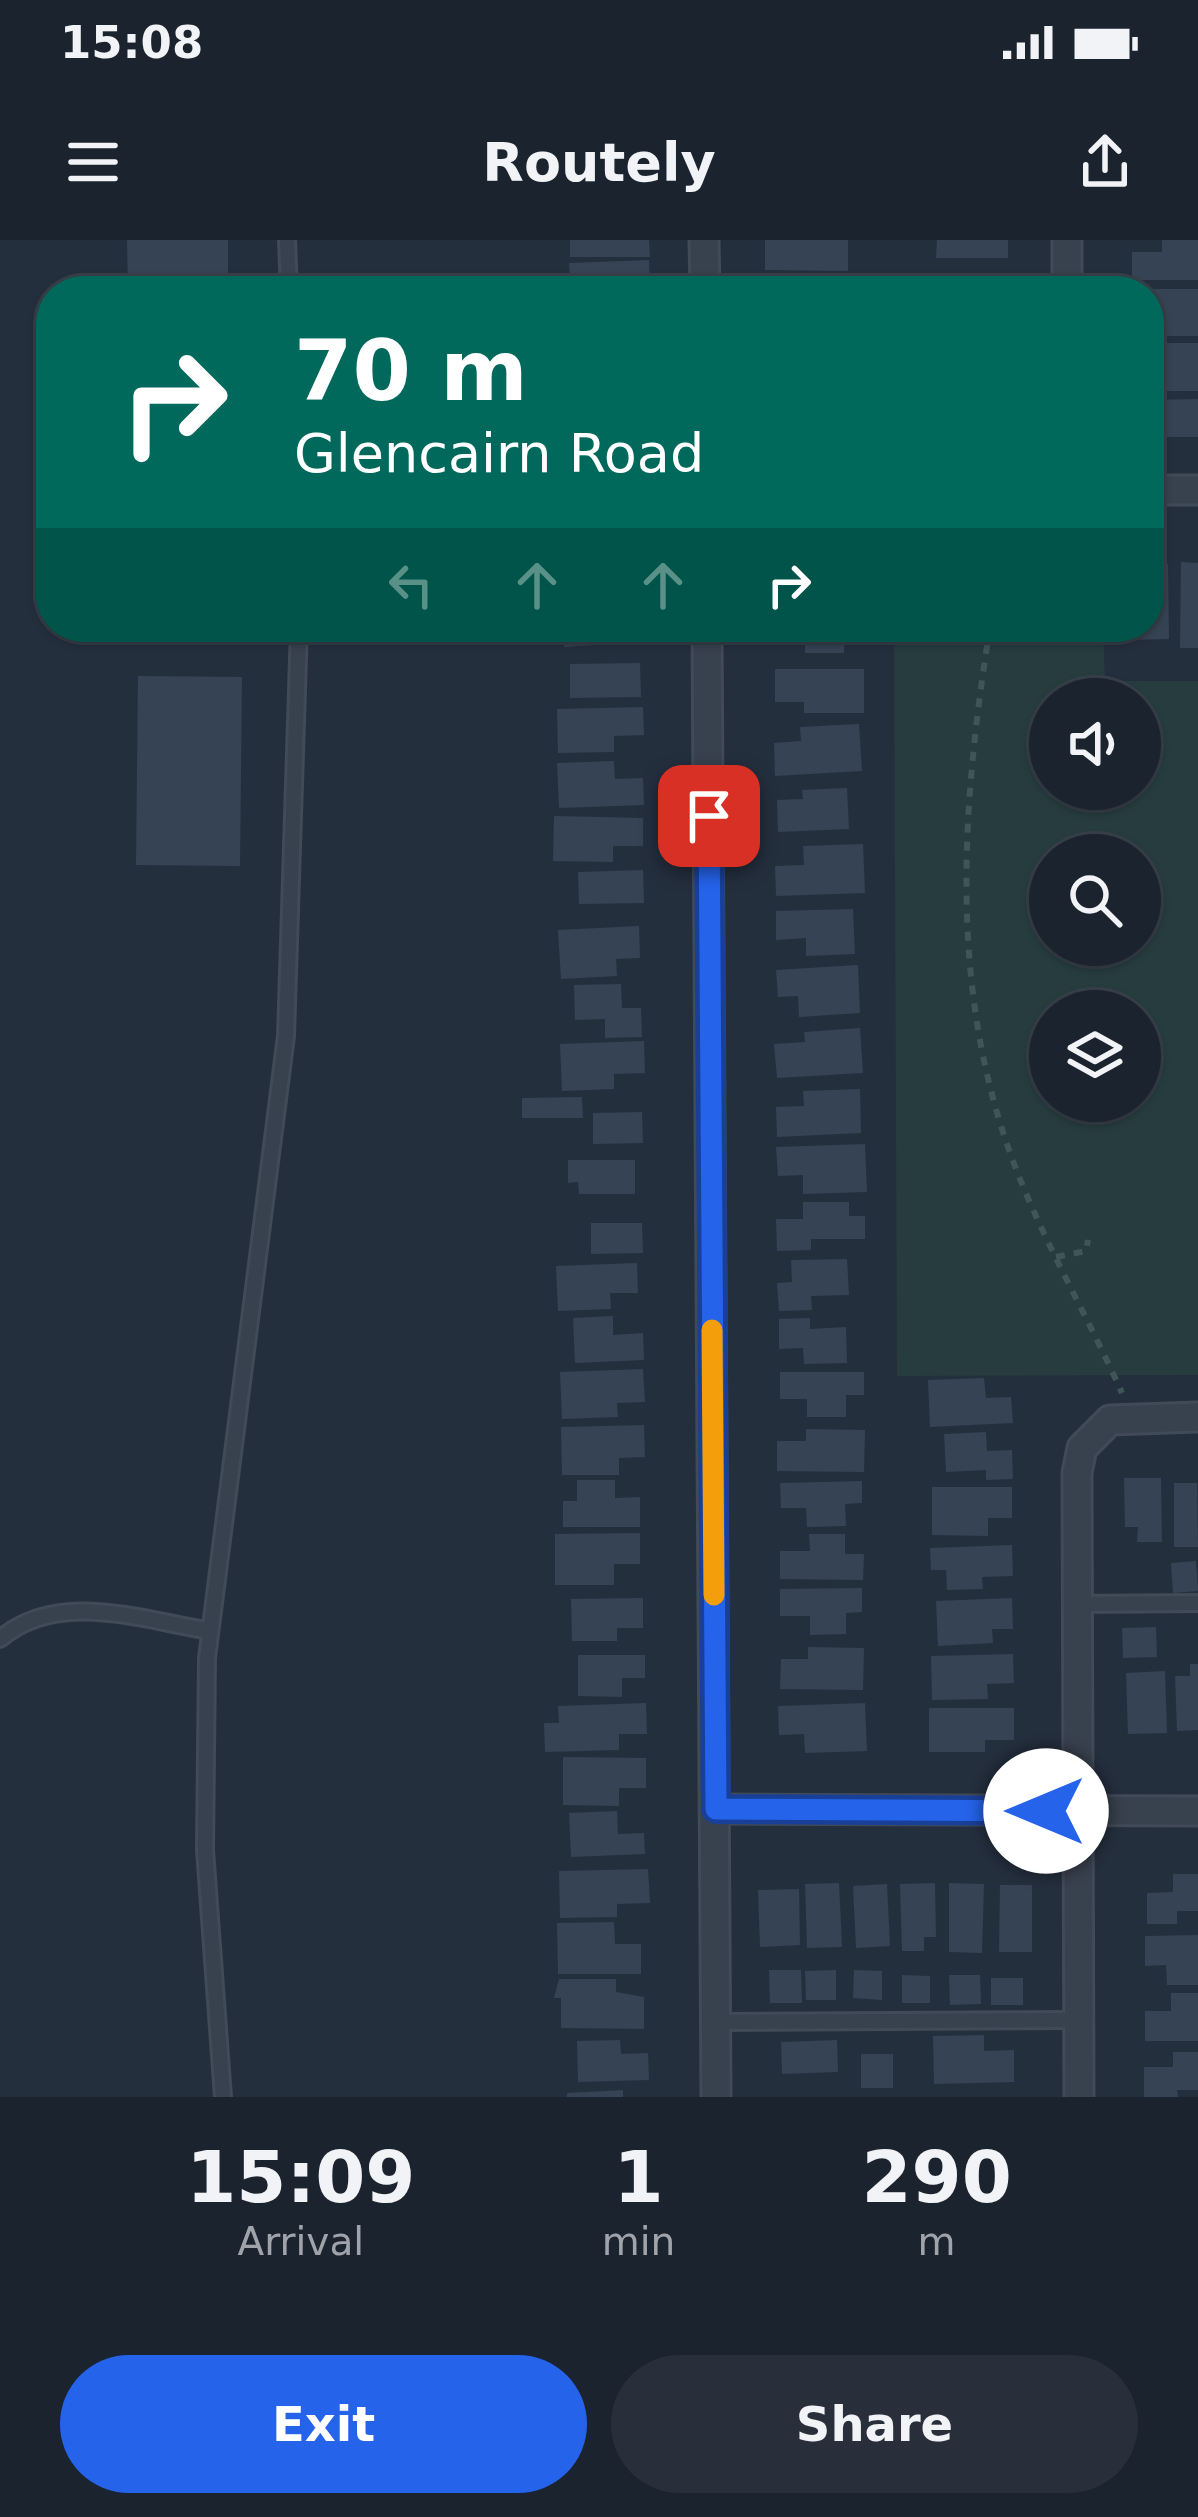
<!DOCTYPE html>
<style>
:root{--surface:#1b232e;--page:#282f3a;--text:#f1f3f6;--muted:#a0a4aa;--line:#39404a;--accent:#2563eb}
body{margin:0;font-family:"DejaVu Sans",sans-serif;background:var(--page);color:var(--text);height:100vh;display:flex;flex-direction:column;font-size:45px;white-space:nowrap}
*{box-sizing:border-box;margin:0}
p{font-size:39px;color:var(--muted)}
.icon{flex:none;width:66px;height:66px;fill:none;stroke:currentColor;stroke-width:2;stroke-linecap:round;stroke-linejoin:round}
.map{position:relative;height:1857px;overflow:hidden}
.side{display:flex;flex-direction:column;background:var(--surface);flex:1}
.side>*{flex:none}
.banner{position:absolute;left:36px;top:36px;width:1128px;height:366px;border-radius:48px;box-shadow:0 3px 9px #0004,0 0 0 3px var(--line);background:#00695c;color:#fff;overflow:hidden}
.buttons{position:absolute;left:1029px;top:438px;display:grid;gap:24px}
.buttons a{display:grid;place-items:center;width:132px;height:132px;border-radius:50%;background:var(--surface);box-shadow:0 3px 9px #0004,0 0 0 3px var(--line);font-size:60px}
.pin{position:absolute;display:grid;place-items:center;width:102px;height:102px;color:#fff;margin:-51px;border-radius:24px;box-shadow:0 6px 18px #0006}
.me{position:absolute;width:132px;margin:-66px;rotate:270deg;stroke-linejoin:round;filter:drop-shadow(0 0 9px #0008)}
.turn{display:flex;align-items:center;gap:42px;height:252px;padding:0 60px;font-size:54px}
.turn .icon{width:156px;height:156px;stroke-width:2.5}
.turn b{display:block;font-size:84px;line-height:102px}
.lanes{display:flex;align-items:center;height:114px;padding:0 60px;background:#0003;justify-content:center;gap:60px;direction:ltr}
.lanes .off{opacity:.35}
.eta{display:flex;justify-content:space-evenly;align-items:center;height:204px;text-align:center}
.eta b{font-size:72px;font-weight:700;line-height:84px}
.cta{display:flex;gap:24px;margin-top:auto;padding:24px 60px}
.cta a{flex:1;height:138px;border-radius:72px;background:var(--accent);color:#fff;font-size:48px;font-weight:700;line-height:138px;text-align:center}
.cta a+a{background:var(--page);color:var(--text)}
.status{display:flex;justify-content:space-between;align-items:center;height:84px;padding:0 60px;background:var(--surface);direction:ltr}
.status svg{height:33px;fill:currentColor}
header{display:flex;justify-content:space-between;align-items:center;height:156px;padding:0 60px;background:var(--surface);font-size:54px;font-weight:700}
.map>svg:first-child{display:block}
.green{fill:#263c3f;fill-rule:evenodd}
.building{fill:#364354}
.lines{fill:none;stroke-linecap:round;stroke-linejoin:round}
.service-casing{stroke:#414a57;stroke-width:20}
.minor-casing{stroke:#414a57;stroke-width:33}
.path{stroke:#3f5557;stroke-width:6;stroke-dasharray:9 9;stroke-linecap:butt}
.service{stroke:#38414e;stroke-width:14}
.minor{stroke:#38414e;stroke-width:27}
.route-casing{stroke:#184099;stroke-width:30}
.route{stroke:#2563eb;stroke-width:21}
.slow{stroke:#f59e0b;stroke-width:21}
</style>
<div class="status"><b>15:08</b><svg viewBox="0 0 49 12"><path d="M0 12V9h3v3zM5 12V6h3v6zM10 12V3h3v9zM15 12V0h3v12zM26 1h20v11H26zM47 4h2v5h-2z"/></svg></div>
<header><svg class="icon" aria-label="menu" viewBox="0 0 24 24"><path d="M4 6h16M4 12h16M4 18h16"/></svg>Routely<svg class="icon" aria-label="share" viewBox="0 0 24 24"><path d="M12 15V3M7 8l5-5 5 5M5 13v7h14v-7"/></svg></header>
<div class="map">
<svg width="1198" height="1857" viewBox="0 0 1198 1857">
<rect width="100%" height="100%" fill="#242f3e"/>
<!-- green -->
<path class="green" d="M894 387H1103L1105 441H1198V1135L897 1136ZM1050 459H1140V549H1050ZM1050 615H1140V705H1050ZM1050 771H1140V861H1050Z"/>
<!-- building -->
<g class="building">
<polygon points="127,0 228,0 228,51 128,51"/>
<polygon points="570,0 649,0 650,17 570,17"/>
<polygon points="765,0 848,0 848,31 765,30"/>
<polygon points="937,0 1008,0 1008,18 936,18"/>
<polygon points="1162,0 1198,0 1198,40 1132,40 1132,12 1162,12"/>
<polygon points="649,20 650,49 555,51 554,41 570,40 569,23"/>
<polygon points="1008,33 1008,51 925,51 925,36"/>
<polygon points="850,41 850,51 768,51 768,42"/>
<polygon points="1149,49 1198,49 1198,96 1158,96 1158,74 1149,74"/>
<polygon points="1164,103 1198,103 1198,151 1149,151 1149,118 1165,118"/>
<polygon points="1198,159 1198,197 1149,197 1149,160"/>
<polygon points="1181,322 1198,323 1198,408 1180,408"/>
<polygon points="1149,324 1168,324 1169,399 1121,400 1121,387 1149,387"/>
<polygon points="563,387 611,387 612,404 564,407"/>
<polygon points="775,387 845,387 844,413 805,413 805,405 775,404"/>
<polygon points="640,423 641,457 570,458 570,424"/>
<polygon points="775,429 864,429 864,473 804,473 804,462 775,462"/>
<polygon points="138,436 242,437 240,626 136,625"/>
<polygon points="643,467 644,495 614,496 614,512 558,513 557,469"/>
<polygon points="859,484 862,531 775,536 774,503 801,501 800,487"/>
<polygon points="614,521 615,539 643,538 644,565 559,568 557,523"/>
<polygon points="847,548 849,589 778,592 777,560 803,559 802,550"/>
<polygon points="554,576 643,578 643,606 613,606 613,622 553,621"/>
<polygon points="863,604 865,653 776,656 775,626 804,625 803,606"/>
<polygon points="643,630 644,663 579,664 578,632"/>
<polygon points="853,669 855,714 806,716 806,698 776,700 776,671"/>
<polygon points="639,686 640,718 616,719 617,736 561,739 558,690"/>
<polygon points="858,725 860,773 799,777 798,756 778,757 776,730"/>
<polygon points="621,744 622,768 641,768 642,797 605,798 605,779 575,780 574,745"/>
<polygon points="860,788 863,833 777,838 774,804 805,802 804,792"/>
<polygon points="644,801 645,833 614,834 614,849 562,851 560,804"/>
<polygon points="860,849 861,893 777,897 776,867 804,866 803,851"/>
<polygon points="582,857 583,878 522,878 522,858"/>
<polygon points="642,872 643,903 593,904 593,873"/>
<polygon points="865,904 867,952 803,954 803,935 778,936 776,907"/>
<polygon points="568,920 635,920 635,954 579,954 578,942 568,943"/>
<polygon points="803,962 849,962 849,976 865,976 865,999 811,999 811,1010 777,1011 776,979 803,979"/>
<polygon points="591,983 642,983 643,1013 591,1014"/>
<polygon points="847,1019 849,1055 811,1056 812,1070 779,1071 777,1043 792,1042 791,1020"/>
<polygon points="637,1023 638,1053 610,1053 611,1069 558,1071 556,1026"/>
<polygon points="613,1076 613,1095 643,1093 644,1120 575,1123 573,1078"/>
<polygon points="810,1078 810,1089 846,1087 847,1123 804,1124 803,1108 779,1109 779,1079"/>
<polygon points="643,1129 645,1162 617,1163 618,1177 562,1179 560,1132"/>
<polygon points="780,1132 864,1132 864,1155 846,1155 846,1177 807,1177 807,1159 780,1159"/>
<polygon points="984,1138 986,1158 1011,1157 1013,1183 930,1187 928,1140"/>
<polygon points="644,1185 645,1217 619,1218 619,1235 562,1235 561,1187"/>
<polygon points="806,1189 865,1190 864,1232 777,1231 777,1201 806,1201"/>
<polygon points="986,1192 987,1211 1012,1210 1013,1239 986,1240 986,1230 946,1232 944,1194"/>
<polygon points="1124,1238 1161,1238 1162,1302 1137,1302 1138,1287 1125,1287"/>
<polygon points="577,1240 615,1240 615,1258 640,1257 640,1287 563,1287 563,1261 577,1261"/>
<polygon points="862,1241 862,1263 845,1264 846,1286 807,1287 806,1268 781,1268 780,1243"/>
<polygon points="1174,1243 1197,1243 1198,1307 1174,1307"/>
<polygon points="932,1247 1012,1247 1012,1278 988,1278 988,1296 932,1295"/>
<polygon points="640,1293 640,1324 614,1324 614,1345 555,1345 555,1294"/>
<polygon points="809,1294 845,1294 845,1314 864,1314 863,1340 780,1339 780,1311 810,1311"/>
<polygon points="1012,1305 1013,1336 982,1337 983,1349 947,1350 946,1330 931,1330 930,1308"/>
<polygon points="1196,1321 1198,1351 1173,1353 1171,1323"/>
<polygon points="862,1348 862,1372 846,1373 846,1394 810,1395 810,1376 780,1376 780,1349"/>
<polygon points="643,1358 643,1388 617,1388 617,1401 572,1401 571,1359"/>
<polygon points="1012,1358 1013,1389 992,1389 993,1403 938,1406 936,1361"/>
<polygon points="1156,1387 1157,1417 1123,1418 1122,1388"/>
<polygon points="808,1407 864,1408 863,1450 780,1449 781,1419 808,1419"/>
<polygon points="1013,1414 1014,1443 987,1444 988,1459 932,1460 931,1416"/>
<polygon points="578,1415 645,1415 645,1438 622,1438 622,1457 578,1456"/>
<polygon points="1190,1424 1198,1424 1198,1490 1177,1491 1175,1436 1190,1436"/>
<polygon points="1165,1431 1167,1493 1128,1494 1126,1433"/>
<polygon points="646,1463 647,1494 619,1494 619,1510 545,1512 544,1483 559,1483 558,1466"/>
<polygon points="865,1463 867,1511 805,1513 804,1494 779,1495 778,1466"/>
<polygon points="929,1468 1014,1468 1014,1500 985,1500 985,1512 929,1512"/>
<polygon points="563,1517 646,1518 646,1548 619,1548 619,1566 563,1565"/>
<polygon points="617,1571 618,1594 644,1593 645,1614 571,1617 569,1573"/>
<polygon points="648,1629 650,1663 617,1664 617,1677 560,1678 559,1631"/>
<polygon points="1173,1634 1198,1634 1198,1671 1177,1671 1177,1684 1147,1684 1147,1653 1173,1652"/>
<polygon points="839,1643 842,1707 807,1708 805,1644"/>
<polygon points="935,1643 936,1697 924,1697 924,1711 902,1711 900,1644"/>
<polygon points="949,1643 984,1644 982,1713 949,1712"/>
<polygon points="887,1644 890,1706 856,1708 853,1646"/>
<polygon points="1000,1645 1032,1645 1032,1712 999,1712"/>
<polygon points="799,1649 800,1705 760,1707 758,1650"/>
<polygon points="614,1682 615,1704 641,1704 641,1734 558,1734 557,1683"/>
<polygon points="1198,1695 1198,1745 1167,1745 1166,1725 1145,1726 1145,1696"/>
<polygon points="769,1730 801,1730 802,1763 770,1763"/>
<polygon points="836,1730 836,1760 806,1760 805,1731"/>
<polygon points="854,1730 882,1731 882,1760 853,1758"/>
<polygon points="902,1735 930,1736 930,1763 902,1763"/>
<polygon points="949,1735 980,1735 981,1764 950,1765"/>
<rect x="991" y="1738" width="32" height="27"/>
<polygon points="559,1739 616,1739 616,1752 644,1757 644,1789 561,1788 561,1758 554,1758"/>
<polygon points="1171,1753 1198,1753 1198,1801 1145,1801 1145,1771 1171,1771"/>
<polygon points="984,1795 984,1811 1014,1810 1014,1842 934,1844 933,1796"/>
<polygon points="620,1800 621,1814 648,1813 649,1840 578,1842 577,1801"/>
<polygon points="837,1800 838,1832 782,1834 781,1802"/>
<polygon points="1173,1812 1198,1812 1198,1850 1177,1850 1178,1857 1144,1857 1144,1827 1173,1827"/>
<rect x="861" y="1814" width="32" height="34"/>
<polygon points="623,1850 623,1857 567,1857 567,1853"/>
</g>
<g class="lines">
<defs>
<g id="service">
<polyline points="287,0 289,51"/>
<polyline points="1077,1364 1198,1363"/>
<path d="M0 1399C58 1349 142 1380 210 1391"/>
<polyline points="715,1782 1079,1780"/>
<polyline points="223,1857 205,1610 207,1418 286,796 299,387"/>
</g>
<g id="minor">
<polyline points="704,0 705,51"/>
<polyline points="1067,51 1067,0"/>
<polyline points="1149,250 1198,250"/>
<polyline points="707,387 716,1857"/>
<polyline points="716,1569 1198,1571"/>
<polyline points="1079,1857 1077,1233 1082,1208 1110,1180 1198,1177"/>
</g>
</defs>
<!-- service casing -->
<use href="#service" class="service-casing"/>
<!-- minor casing -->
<use href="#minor" class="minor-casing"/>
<!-- path -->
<g class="path">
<path d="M990 387C961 569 948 753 1016 929 1046 1006 1088 1077 1122 1153"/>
<polyline points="1056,1017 1086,1011 1088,1000"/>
</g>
<!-- service -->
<use href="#service" class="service"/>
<!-- minor -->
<use href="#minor" class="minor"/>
</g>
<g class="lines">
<defs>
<polyline id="route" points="709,576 716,1569 1046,1571"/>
</defs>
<!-- route casing -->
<use href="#route" class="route-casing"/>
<!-- route -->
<use href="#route" class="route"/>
<!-- slow -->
<polyline class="slow" points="712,1090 714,1355"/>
</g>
</svg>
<div class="buttons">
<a><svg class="icon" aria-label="sound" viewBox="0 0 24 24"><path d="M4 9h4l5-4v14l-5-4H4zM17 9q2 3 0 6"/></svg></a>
<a><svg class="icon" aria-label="search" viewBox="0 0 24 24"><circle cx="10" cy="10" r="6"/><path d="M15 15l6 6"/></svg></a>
<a><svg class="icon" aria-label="layers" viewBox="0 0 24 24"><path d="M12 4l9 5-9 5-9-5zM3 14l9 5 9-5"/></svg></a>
</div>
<div class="pin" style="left:709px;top:576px;background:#d93025"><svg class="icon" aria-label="arrive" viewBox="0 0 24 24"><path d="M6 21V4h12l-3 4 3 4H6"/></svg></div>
<svg class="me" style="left:1046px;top:1571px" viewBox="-20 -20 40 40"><circle r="19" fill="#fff"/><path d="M0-13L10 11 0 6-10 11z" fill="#2563eb"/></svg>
<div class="banner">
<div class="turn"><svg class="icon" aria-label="right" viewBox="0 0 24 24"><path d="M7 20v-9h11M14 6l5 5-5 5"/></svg><div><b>70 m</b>Glencairn Road</div></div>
<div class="lanes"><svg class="icon off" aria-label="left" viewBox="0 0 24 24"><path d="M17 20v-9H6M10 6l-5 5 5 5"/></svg><svg class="icon off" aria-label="ahead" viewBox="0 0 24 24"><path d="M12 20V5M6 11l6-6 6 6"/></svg><svg class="icon off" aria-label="ahead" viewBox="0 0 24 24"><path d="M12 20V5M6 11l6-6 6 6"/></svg><svg class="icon" aria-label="right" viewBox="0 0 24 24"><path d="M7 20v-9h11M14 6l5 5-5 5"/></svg></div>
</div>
</div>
<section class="side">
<div class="eta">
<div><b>15:09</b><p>Arrival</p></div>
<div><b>1</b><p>min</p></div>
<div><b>290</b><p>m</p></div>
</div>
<div class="cta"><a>Exit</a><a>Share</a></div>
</section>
